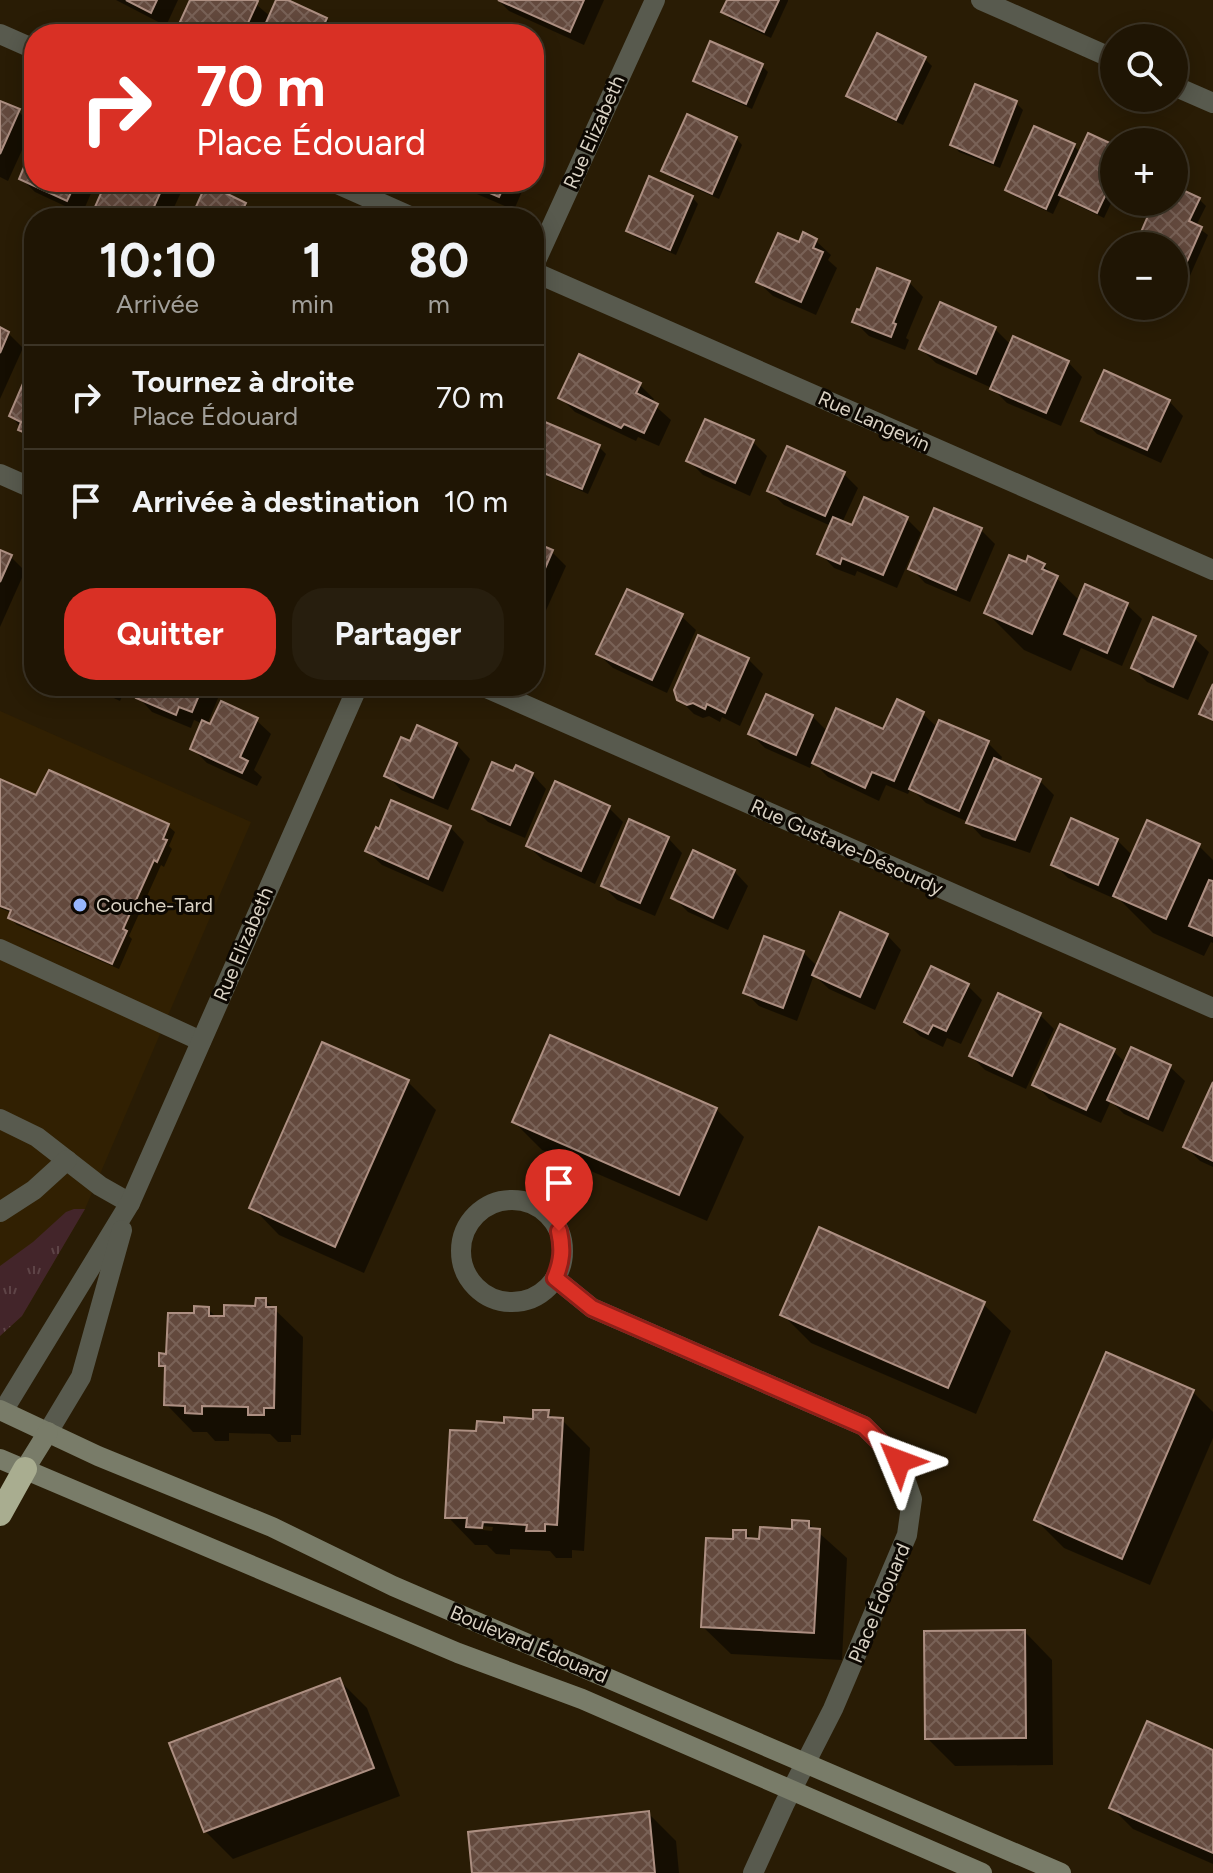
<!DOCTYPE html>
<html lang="fr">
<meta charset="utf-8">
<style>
:root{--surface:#1f1504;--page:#271e0e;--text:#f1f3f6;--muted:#a19f9a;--line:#3c3426;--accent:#d93025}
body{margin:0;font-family:Figtree,sans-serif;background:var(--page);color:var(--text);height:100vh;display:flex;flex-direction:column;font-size:30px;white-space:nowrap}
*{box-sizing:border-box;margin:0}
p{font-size:26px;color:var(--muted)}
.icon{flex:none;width:44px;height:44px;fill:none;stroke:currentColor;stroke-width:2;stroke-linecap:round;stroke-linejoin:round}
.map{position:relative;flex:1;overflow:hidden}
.drawer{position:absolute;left:24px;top:208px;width:520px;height:488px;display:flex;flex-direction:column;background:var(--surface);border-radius:32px;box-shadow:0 4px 20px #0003,0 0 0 2px var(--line)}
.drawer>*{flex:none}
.banner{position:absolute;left:24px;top:24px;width:520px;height:168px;border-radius:32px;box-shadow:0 4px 20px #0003,0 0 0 2px var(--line);background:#d93025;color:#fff;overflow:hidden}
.buttons{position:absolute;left:1100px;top:24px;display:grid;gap:16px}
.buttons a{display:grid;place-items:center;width:88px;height:88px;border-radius:50%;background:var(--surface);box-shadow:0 4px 20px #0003,0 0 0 2px var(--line);font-size:40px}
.pin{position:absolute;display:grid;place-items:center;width:68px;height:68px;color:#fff;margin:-82px -34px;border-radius:50% 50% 50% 0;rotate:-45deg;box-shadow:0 0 8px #0007}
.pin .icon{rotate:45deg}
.me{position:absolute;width:88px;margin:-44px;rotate:314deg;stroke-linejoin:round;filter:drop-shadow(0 0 6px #0008)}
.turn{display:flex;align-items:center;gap:28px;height:168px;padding:0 40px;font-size:36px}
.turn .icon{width:104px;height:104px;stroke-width:2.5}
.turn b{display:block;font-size:56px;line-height:68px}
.eta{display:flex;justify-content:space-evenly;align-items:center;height:136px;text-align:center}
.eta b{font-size:48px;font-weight:700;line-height:56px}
.action{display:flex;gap:16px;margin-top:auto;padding:16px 40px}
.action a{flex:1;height:92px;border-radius:32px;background:var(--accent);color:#fff;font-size:32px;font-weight:700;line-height:92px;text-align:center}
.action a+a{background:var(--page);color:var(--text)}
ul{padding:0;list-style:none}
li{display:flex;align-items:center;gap:24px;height:104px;padding:0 40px;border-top:2px solid var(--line)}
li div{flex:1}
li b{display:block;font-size:30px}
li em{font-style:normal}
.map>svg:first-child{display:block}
.built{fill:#312002}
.grass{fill:url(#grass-tufts)}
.shadow{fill:#0007;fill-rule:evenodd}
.building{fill:url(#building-cross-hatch);stroke:#ad8f82;stroke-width:2}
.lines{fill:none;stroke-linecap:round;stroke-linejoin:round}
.lane{stroke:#585a4e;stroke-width:20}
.street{stroke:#585a4e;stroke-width:20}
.secondary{stroke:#797c69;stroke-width:20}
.highway{stroke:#a9ad90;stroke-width:24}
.route-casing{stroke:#8d1f18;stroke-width:20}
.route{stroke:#d93025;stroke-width:14}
.poi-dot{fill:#97b6fd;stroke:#0d0802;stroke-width:3}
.labels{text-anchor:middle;stroke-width:6;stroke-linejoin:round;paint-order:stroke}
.street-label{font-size:20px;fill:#dad2c4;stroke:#0d0802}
.poi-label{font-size:20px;fill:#dad2c4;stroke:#0d0802;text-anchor:start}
</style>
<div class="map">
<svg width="1213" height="1873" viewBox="0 0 1213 1873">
<defs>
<pattern id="grass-tufts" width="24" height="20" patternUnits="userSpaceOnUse" patternTransform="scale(2)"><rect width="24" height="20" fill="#43252a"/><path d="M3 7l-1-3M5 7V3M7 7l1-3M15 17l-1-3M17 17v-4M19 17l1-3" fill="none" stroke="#5e4447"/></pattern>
<pattern id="building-cross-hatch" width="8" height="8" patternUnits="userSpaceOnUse" patternTransform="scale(2)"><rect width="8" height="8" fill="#63493d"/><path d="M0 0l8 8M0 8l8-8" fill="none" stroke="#796257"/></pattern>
</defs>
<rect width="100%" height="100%" fill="#291c05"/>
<!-- built -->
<polygon class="built" points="0,711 251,822 85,1209 22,1316 0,1336"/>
<!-- grass -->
<polygon class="grass" points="74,1209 85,1209 22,1316 0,1336 0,1266 33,1242 66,1212"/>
<!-- shadow -->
<g class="shadow">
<polygon points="116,0 178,0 166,26"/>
<polygon points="192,0 251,0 271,17 278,0 283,0 326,19 341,34 192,34 181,24"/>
<polygon points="498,0 604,0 584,45 509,11"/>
<polygon points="729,0 788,0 788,1 771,38 730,19 724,12"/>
<polygon points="877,36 925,59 932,66 903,125 855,102 848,95"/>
<polygon points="762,66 768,72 752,109 702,87 695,80"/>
<polygon points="0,103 18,111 33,126 8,181 0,177"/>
<polygon points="1016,103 1023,110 1000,168 959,152 953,145"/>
<polygon points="736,138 742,145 719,199 671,178 664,171"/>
<polygon points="1074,146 1081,153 1114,147 1114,197 1104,218 1068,201 1062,195 1053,214 1014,196 1007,190"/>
<polygon points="34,148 34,182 96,182 82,214 35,192 21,178"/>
<polygon points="108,182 180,182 184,186 169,218 96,218"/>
<polygon points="449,182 526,182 514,210"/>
<polygon points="1174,188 1199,199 1206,206 1196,226 1208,235 1189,278 1174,271 1174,246 1137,246 1157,202 1174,202"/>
<polygon points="692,197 698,204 676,255 635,237 628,230"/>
<polygon points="245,204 259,218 193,218"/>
<polygon points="816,241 831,255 828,260 837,268 816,315 773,296 758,282 800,245"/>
<polygon points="909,282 923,297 906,338 909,340 905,350 869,336 854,321"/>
<polygon points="995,329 1011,345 1068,362 1082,377 1061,426 1007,403 992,388 936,363 921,349"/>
<polygon points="0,330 8,333 23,348 0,399"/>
<polygon points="34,363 34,443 11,416"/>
<polygon points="640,385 654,399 652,403 671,420 659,446 638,437 636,441 575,412 561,398"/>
<polygon points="1169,401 1183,416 1161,463 1097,434 1083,420"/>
<polygon points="753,442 767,456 750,496 703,475 689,461"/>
<polygon points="599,447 606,454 588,494 534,470 534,452"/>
<polygon points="843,473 858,488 842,523 853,528 907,519 921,533 897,588 857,571 855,576 834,568 820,553 831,526 784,505 769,490"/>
<polygon points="981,530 995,544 970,602 925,583 911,568"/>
<polygon points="534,544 552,552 566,566 534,637"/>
<polygon points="0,552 11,557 25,571 0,627"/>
<polygon points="1043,565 1080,601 1127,605 1142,619 1122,666 1081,648 1071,671 1024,650 986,612"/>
<polygon points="681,616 696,630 667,693 613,668 598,654"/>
<polygon points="1194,638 1209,652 1188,700 1147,682 1133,668"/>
<polygon points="748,659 763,674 740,726 722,717 720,722 709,716 703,718 694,714 679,699"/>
<polygon points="88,686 127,686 120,701"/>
<polygon points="142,686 223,686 207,725 256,720 271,734 254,770 262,777 257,786 207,763 193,749 203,724 194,720 191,728 152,712 138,697"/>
<polygon points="898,702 923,714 938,728 988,743 1002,757 1000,763 1040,781 1054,795 1030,853 982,837 968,822 926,803 911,788 908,794 886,785 879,801 828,777 813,762 810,768 765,748 751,734 812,716 828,732 884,732"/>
<polygon points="411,744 456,744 470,759 448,810 401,790 387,775"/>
<polygon points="514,774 532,774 546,789 525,838 488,822 474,808"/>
<polygon points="0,781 37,798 168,826 175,832 169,846 172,849 164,867 161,865 129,936 132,939 119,969 17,925 10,918 12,913 0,908"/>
<polygon points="609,808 623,822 595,884 543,860 528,846"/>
<polygon points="450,827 464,842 443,892 382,865 367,851"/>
<polygon points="668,838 682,853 655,916 617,900 603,886"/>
<polygon points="1117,840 1133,856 1199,846 1213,860 1213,943 1211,942 1204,956 1153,933 1114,894 1113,898 1068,878 1054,864"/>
<polygon points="734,871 748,886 728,930 688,912 674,898"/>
<polygon points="887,935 901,950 875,1010 829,989 814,975 797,1021 759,1006 745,992 803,952 818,967"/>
<polygon points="968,986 982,1000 961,1044 947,1038 943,1047 920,1036 906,1022"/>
<polygon points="1040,1015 1054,1029 1026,1089 985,1070 971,1056"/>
<polygon points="1132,1050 1170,1067 1185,1081 1163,1132 1124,1114 1111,1101 1101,1123 1049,1099 1035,1084 1113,1051 1126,1063"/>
<polygon points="408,1082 436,1110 364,1273 279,1235 252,1207"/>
<polygon points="1213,1087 1213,1167 1200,1161 1186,1147"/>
<polygon points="716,1109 744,1137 707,1221 542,1150 514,1122"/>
<polygon points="265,1300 303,1337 301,1435 291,1435 291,1442 278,1442 270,1434 229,1433 229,1441 215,1441 207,1432 193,1432 166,1404 167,1371 161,1365 196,1316 208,1309 217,1318 257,1308"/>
<polygon points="983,1304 1011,1331 976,1414 811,1343 783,1315"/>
<polygon points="1193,1392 1213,1412 1213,1438 1150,1585 1064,1548 1036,1520"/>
<path d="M548 1412 555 1420H562L590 1448 584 1551 572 1550V1558H556L550 1551 510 1549V1555L496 1554 487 1545H475L448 1517 478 1433 506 1425 535 1421ZM471 1525 493 1527 492 1531 475 1529Z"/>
<polygon points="808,1523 847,1558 842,1660 731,1654 703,1627 735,1541 745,1532 753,1540 793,1531"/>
<polygon points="1025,1632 1052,1660 1053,1765 955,1766 927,1738"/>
<polygon points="339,1680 367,1708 400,1796 233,1859 205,1831"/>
<polygon points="1213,1753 1213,1864 1133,1829 1111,1807"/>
<polygon points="648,1813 676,1841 679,1873 474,1873"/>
</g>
<!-- building -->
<g class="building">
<polygon points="126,0 157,0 151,13"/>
<polygon points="190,0 256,0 258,1 243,34 201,34 179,24"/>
<polygon points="276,0 288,0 327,18 320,34 261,34"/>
<polygon points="498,0 584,0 570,32"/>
<polygon points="727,0 779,0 764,32 721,12"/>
<polygon points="877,33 926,57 896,120 846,96"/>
<polygon points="710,41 763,64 746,104 693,81"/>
<polygon points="975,84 1017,101 993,163 950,145"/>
<polygon points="0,101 20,109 0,154"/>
<polygon points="687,114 737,137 712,194 661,171"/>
<polygon points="1034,126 1075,144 1046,209 1005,190"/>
<polygon points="1088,133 1114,145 1114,177 1097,213 1059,195"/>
<polygon points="34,143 34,182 76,182 67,201 19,179"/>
<polygon points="649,176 693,196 670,250 626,231"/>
<polygon points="106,182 165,182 149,218 96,218 91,216"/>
<polygon points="464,182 506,182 499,197"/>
<polygon points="209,185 246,203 243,209 247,210 244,218 191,218 203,191 206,192"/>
<polygon points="1174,186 1200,198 1189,221 1202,227 1182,273 1174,269 1174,246 1135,246 1154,202 1174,202"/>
<polygon points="803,232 817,239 813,248 823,252 801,302 756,282 778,233 799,242"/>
<polygon points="877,268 910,281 893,323 896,324 891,337 852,322 857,309 860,310"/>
<polygon points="940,302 996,327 976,374 919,349"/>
<polygon points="0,327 9,332 0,353"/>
<polygon points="1013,336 1069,361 1046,413 990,389"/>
<polygon points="579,354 641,383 636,393 658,404 644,433 624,424 621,428 558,398"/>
<polygon points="34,358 34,435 33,436 18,430 21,422 9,416"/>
<polygon points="1104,370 1170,400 1147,450 1081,421"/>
<polygon points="705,419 754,440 735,483 686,461"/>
<polygon points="545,422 600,445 582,489 534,469 534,447"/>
<polygon points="787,446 845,472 825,516 767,491"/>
<polygon points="864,497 908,517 883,575 842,558 840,564 817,554 833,517 852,525"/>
<polygon points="934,508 982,528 956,590 908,569"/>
<polygon points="534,542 553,550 534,594"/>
<polygon points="0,550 12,555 0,582"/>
<polygon points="1009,555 1026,562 1028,556 1045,564 1042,569 1058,576 1032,634 984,613"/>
<polygon points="1085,584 1128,603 1107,653 1064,634"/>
<polygon points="627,589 683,614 652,680 596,654"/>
<polygon points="1153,617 1196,636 1173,687 1131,668"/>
<polygon points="698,635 749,658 725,713 707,704 705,709 693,703 687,705 677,700 674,690"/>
<polygon points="1213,684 1213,720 1199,714"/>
<polygon points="141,686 203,686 192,712 179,707 176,715 136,698"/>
<polygon points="766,694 813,715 796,755 748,734"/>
<polygon points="897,699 924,712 894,781 872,772 865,788 812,763 836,708 883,729"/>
<polygon points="221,701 258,718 240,757 248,761 242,773 190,749 202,720 210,724"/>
<polygon points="939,720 989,741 959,811 909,789"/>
<polygon points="417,725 457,743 433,798 384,776 401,737 410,741"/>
<polygon points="994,758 1041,779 1015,840 966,823"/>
<polygon points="492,762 513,771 516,765 533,773 510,825 472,809"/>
<polygon points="49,770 169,824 163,839 167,840 157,862 154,860 123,929 127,931 112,964 8,918 11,910 0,906 0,779 36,795"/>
<polygon points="555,781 610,806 581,871 526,846"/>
<polygon points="391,800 451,826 428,879 365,851 376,827 379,829"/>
<polygon points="1071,818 1118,839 1098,885 1051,865"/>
<polygon points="629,819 669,837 640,903 601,886"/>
<polygon points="1147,820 1200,844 1166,919 1113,896"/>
<polygon points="693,850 735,870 713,918 671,898"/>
<polygon points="1209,880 1213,881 1213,936 1189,926"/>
<polygon points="840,912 888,934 860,997 812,975"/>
<polygon points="764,936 804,951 783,1008 743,993"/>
<polygon points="931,966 969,984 946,1031 933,1025 928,1034 904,1022"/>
<polygon points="998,993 1041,1013 1012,1076 969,1056"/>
<polygon points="1060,1024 1115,1049 1086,1110 1032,1085"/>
<polygon points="550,1035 717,1108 679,1195 512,1122"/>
<polygon points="322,1042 409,1080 335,1247 249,1208"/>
<polygon points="1131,1047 1171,1065 1148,1119 1107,1100"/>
<polygon points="1213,1082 1213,1161 1183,1147"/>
<polygon points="819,1227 985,1302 948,1388 780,1315"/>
<polygon points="256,1298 266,1298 266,1307 276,1307 274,1408 264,1408 264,1415 248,1415 248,1407 202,1406 202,1414 185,1413 185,1406 164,1405 165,1366 159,1366 159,1353 166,1354 168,1313 194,1313 194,1306 209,1307 209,1316 224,1316 224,1305 255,1306"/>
<polygon points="1106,1352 1194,1390 1122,1559 1034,1520"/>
<polygon points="533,1410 549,1410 548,1417 563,1418 557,1525 545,1524 545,1531 526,1531 527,1525 483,1522 482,1528 466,1527 467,1518 445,1518 450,1430 476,1431 477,1421 504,1423 504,1417 533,1419"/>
<polygon points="792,1520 809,1521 809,1528 820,1529 814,1633 701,1627 706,1538 733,1539 733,1530 746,1530 746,1538 759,1539 760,1527 792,1529"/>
<polygon points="1025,1630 1026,1738 925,1739 924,1631"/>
<polygon points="340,1678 374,1768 204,1832 169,1743"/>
<polygon points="1147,1721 1213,1750 1213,1853 1109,1808"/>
<polygon points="649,1811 655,1873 472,1873 468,1832"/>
</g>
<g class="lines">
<!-- lane -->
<g class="lane">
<polyline points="0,949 201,1041"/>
<polyline points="0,1119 37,1137 100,1186 130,1203"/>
<polyline points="0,1212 34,1190 67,1160"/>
</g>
<!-- street -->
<g class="street">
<polyline points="981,0 1114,59"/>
<polyline points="0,34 34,49"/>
<polyline points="1174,86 1213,103"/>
<polyline points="333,182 414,218"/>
<polyline points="534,265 655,0"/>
<polyline points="534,272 1213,570"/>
<polyline points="0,474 34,489"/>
<polyline points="482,686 1213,1008"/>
<circle cx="512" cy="1251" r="51"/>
<polyline points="555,1278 592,1308 864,1426 899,1461 912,1499 907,1535 833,1709 784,1805 753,1873"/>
<polyline points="3,1411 130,1203 358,686"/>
<polyline points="48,1432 81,1377 122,1230"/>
</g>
<!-- secondary -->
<g class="secondary">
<polyline points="0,1410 98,1456 272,1527 393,1586 1061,1873"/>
<polyline points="0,1459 458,1653 582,1699 982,1873"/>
<polyline points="25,1469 48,1432"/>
</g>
<!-- highway -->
<polyline class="highway" points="0,1514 25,1469"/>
</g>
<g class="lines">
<defs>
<path id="route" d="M559 1231C563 1249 562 1261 555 1278L592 1308 864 1426 899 1461"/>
</defs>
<!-- route casing -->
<use href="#route" class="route-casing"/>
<!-- route -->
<use href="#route" class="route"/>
</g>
<!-- markers -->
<circle class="poi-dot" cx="80" cy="905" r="8"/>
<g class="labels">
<!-- street labels -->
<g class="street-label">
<text transform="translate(594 132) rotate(-66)" y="7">Rue Elizabeth</text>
<text transform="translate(874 421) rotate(24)" y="7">Rue Langevin</text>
<text transform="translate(847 847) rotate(24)" y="7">Rue Gustave-Désourdy</text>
<text transform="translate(243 944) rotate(-67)" y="7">Rue Elizabeth</text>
<text transform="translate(879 1603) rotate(-67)" y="7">Place Édouard</text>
<text transform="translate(529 1644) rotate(23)" y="7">Boulevard Édouard</text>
</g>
<!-- poi labels -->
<g class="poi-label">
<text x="96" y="912">Couche-Tard</text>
</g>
</g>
</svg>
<div class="buttons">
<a><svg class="icon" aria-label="search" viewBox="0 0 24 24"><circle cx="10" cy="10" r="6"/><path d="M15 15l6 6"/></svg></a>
<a>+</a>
<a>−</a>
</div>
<div class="pin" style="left:559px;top:1231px;background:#d93025"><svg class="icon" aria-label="arrive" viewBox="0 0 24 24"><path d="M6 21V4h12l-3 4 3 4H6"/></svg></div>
<svg class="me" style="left:899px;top:1461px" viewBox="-20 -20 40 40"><path d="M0-17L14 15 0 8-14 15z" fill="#d93025" stroke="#fff" stroke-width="4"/></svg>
<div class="banner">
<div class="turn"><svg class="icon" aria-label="right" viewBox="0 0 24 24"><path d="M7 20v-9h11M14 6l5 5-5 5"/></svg><div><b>70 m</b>Place Édouard</div></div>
</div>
<section class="drawer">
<div class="eta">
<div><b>10:10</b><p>Arrivée</p></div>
<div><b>1</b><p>min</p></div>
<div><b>80</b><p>m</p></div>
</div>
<ul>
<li><svg class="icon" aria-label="right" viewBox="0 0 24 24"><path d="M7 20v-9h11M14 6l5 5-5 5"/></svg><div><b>Tournez à droite</b><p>Place Édouard</p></div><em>70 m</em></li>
<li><svg class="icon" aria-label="arrive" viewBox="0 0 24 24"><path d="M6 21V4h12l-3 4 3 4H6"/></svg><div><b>Arrivée à destination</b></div><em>10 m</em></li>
</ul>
<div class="action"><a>Quitter</a><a>Partager</a></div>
</section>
</div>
